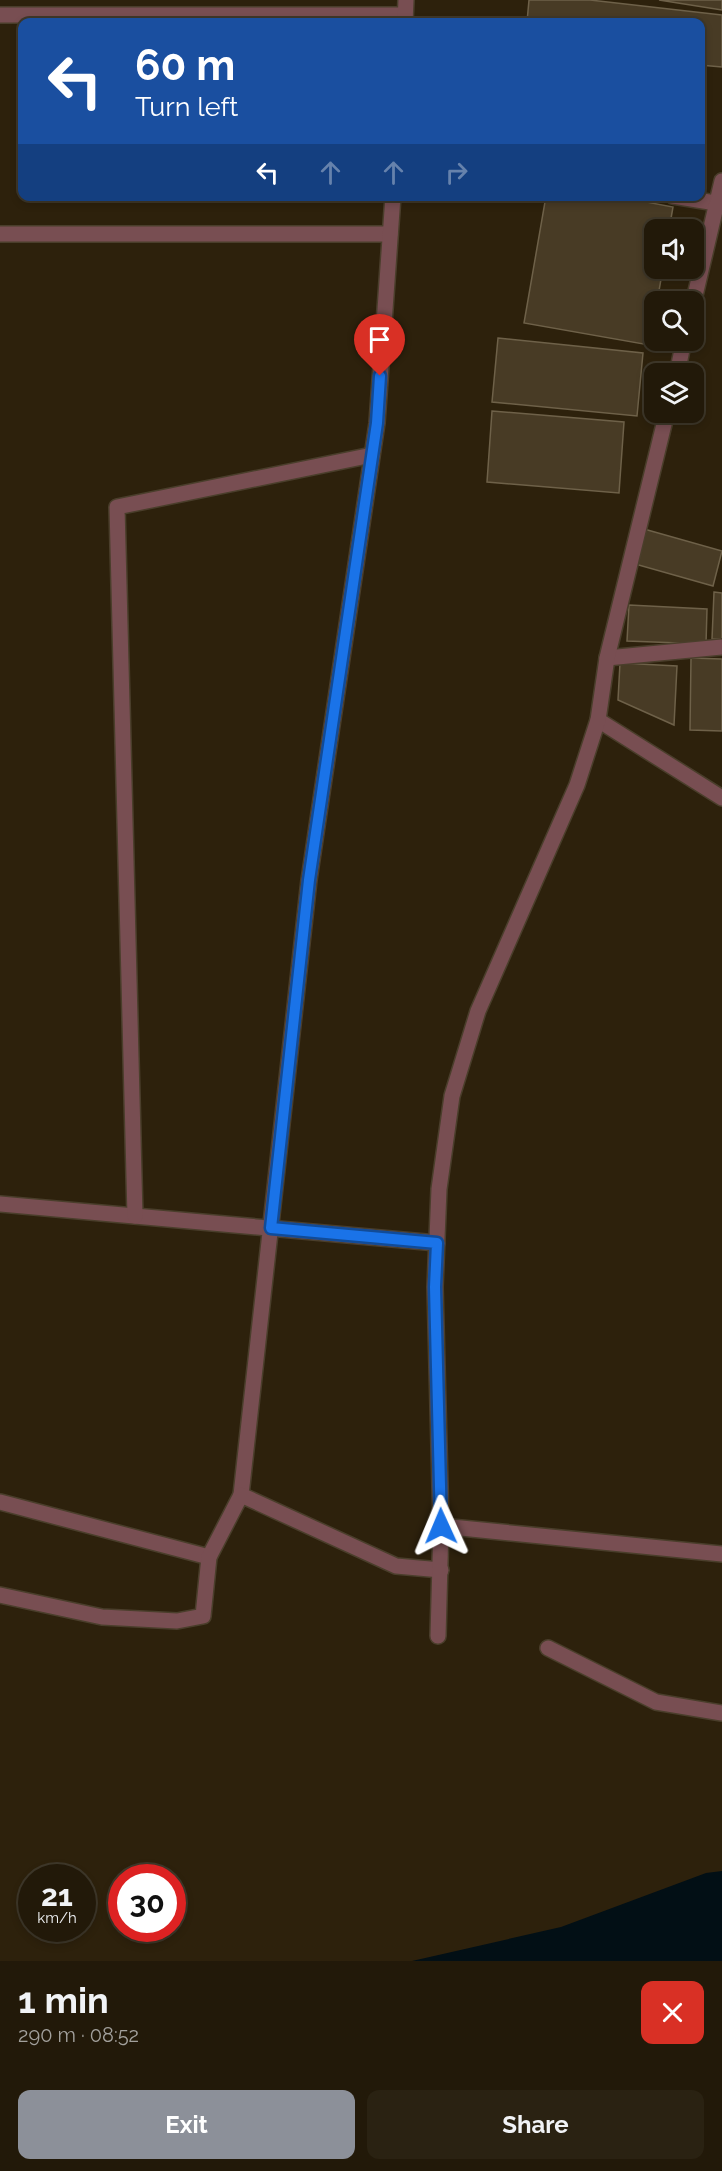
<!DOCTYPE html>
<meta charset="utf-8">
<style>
:root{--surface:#221909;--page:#2a2212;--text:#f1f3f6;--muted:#a2a09c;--line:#3f382a;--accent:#8c9099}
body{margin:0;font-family:Raleway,sans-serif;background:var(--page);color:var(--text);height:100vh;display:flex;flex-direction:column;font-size:22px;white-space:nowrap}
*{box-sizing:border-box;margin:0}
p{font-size:20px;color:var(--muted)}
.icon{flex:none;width:33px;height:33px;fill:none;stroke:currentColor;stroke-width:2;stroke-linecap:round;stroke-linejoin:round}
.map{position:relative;height:1961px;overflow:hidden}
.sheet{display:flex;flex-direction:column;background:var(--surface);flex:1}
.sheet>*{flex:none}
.guide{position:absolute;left:18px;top:18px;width:687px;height:183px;border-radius:12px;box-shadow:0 3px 9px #0003,0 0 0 2px var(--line);background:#1a4fa0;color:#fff;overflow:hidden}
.buttons{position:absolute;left:644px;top:219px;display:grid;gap:12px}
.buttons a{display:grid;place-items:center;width:60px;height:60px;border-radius:12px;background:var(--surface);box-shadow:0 3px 9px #0003,0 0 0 2px var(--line);font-size:30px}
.speed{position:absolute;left:18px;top:1864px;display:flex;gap:12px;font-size:30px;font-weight:700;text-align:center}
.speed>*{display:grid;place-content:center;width:78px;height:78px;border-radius:50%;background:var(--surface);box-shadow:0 3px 9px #0003,0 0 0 2px var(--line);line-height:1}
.speed small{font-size:15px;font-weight:400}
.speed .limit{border:9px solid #d22;background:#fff;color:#111}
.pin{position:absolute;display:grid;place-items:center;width:51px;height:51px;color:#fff;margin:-62px -26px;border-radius:50% 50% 50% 0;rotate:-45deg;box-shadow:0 0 6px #0007}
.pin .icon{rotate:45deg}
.me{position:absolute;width:66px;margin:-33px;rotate:359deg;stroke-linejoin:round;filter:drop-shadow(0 0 4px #0008)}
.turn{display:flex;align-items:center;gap:21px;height:126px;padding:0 18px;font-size:27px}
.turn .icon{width:78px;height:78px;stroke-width:2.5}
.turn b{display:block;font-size:42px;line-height:51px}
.lanes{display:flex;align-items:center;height:57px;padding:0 18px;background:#0003;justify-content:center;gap:30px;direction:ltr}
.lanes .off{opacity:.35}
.round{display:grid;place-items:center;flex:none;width:63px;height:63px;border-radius:12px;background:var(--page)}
.overview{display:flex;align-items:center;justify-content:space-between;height:102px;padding:0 18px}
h1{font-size:36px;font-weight:700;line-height:45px}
.button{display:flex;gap:12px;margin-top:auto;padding:12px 18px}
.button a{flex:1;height:69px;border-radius:12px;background:var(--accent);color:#fff;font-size:24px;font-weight:700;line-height:69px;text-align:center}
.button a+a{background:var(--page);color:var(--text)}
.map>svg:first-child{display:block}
.water{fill:#020f15}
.building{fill:#483b25;stroke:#6e6149;stroke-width:1.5}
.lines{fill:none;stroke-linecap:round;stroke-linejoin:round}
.minor-casing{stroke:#4a3e2b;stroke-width:18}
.minor{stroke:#784e52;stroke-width:15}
.route-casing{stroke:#114b97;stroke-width:15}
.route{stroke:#1a73e8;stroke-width:10}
</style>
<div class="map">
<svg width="722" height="1961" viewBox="0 0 722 1961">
<rect width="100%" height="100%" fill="#2d210c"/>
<!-- water -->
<polygon class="water" points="722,1871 722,1961 412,1961 561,1927 706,1873"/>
<!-- building -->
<g class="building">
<polygon points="529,0 590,0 722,15 722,67 700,65 700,22 527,22"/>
<polygon points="659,0 722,0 722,10"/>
<polygon points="546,196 615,196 673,207 669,230 654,230 654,268 663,268 657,302 654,302 654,318 649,345 524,323"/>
<polygon points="498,338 643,353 637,416 492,402"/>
<polygon points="492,411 624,422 619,493 487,482"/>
<polygon points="644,529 722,551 713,586 635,564"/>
<polygon points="714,592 722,593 722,639 712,639"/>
<polygon points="629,605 707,609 706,644 627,641"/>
<polygon points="691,658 722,659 722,731 690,730"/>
<polygon points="620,663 677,666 674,725 618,700"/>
</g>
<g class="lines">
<defs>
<g id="minor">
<polyline points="0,15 405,15"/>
<polyline points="405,22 406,0"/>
<polyline points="673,196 722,204"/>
<polyline points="0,234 390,234"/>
<polyline points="693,304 722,181"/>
<polyline points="677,374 684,340"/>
<polyline points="607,658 722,647"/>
<polyline points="598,720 722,798"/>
<polyline points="0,1204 437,1243"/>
<polyline points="135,1216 117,507 372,455"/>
<polyline points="241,1495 309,880 377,423 393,196"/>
<polyline points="0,1502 209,1557"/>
<polyline points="441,1526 722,1554"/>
<polyline points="0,1595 102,1617 177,1621 203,1616 209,1557 241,1495 396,1566 441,1570"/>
<polyline points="438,1636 441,1526 435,1287 439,1189 452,1096 478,1011 577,785 598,720 607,658 667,412"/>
<polyline points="548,1648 656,1702 722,1713"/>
</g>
</defs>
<!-- minor casing -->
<use href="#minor" class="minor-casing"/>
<!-- minor -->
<use href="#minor" class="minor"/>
</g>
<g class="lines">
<defs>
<polyline id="route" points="380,376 377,423 309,880 271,1228 437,1243 435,1287 441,1526"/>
</defs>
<!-- route casing -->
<use href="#route" class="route-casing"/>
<!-- route -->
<use href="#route" class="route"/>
</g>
</svg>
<div class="buttons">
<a><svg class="icon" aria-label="sound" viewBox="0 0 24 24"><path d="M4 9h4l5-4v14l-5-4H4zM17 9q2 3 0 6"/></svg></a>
<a><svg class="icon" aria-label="search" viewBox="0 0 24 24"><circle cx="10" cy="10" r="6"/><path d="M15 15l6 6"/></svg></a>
<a><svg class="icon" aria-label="layers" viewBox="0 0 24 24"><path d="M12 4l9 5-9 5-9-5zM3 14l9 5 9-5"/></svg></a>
</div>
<div class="speed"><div>21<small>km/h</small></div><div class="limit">30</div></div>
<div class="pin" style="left:380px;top:376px;background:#d93025"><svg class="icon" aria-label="arrive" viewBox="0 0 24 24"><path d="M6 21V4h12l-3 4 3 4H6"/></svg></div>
<svg class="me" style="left:441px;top:1526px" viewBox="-20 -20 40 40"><path d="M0-17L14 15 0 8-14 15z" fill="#1a73e8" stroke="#fff" stroke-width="4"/></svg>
<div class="guide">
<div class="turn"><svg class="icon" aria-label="left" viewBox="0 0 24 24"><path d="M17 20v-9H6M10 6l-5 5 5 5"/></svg><div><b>60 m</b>Turn left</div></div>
<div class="lanes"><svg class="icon" aria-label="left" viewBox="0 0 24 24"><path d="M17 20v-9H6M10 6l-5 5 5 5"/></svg><svg class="icon off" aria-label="ahead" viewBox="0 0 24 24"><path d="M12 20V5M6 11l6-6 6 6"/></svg><svg class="icon off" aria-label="ahead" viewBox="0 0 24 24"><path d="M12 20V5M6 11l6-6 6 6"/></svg><svg class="icon off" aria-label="right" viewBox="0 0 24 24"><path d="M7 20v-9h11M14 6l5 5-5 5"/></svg></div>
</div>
</div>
<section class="sheet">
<div class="overview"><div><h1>1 min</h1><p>290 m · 08:52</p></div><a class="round" style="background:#d93025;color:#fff"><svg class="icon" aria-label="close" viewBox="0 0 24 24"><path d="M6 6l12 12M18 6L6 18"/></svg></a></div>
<div class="button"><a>Exit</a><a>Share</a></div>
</section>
